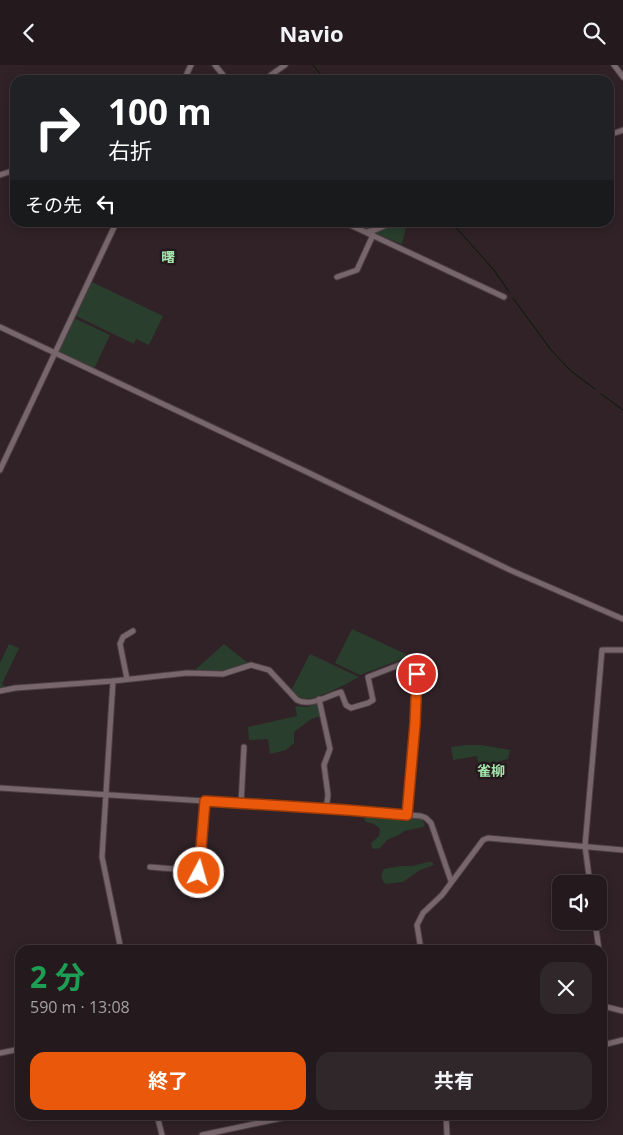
<!DOCTYPE html>
<html lang="ja">
<meta charset="utf-8">
<style>
:root{--surface:#241a1d;--page:#30272a;--text:#f1f3f6;--muted:#a3a1a4;--line:#41383b;--accent:#ea580c}
body{margin:0;font-family:"Open Sans","Noto Sans JP",sans-serif;background:var(--page);color:var(--text);height:100vh;display:flex;flex-direction:column;font-size:19px;white-space:nowrap}
*{box-sizing:border-box;margin:0}
p{font-size:16px;color:var(--muted)}
.icon{flex:none;width:28px;height:28px;fill:none;stroke:currentColor;stroke-width:2;stroke-linecap:round;stroke-linejoin:round}
.map{position:relative;flex:1;overflow:hidden}
.sheet{position:absolute;left:15px;top:880px;width:592px;height:175px;display:flex;flex-direction:column;background:var(--surface);border-radius:15px;box-shadow:0 2px 12px #0003,0 0 0 1px var(--line)}
.sheet>*{flex:none}
.top-card{position:absolute;left:10px;top:10px;width:604px;height:152px;border-radius:15px;box-shadow:0 2px 12px #0003,0 0 0 1px var(--line);background:#202124;color:#fff;overflow:hidden}
.buttons{position:absolute;left:552px;top:810px;display:grid;gap:10px}
.buttons a{display:grid;place-items:center;width:55px;height:55px;border-radius:10px;background:var(--surface);box-shadow:0 2px 12px #0003,0 0 0 1px var(--line);font-size:25px}
.pin{position:absolute;display:grid;place-items:center;width:42px;height:42px;color:#fff;margin:-21px;border:2px solid #fff;border-radius:50%;box-shadow:0 1px 5px #0007}
.me{position:absolute;width:55px;margin:-28px;rotate:6deg;stroke-linejoin:round;filter:drop-shadow(0 0 4px #0008)}
.turn{display:flex;align-items:center;gap:18px;height:105px;padding:0 15px;font-size:22px}
.turn .icon{width:65px;height:65px;stroke-width:2.5}
.turn b{display:block;font-size:35px;line-height:42px}
.then{display:flex;align-items:center;height:48px;padding:0 15px;background:#0003;gap:10px;font-size:19px}
.round{display:grid;place-items:center;flex:none;width:52px;height:52px;border-radius:15px;background:var(--page)}
.summary{display:flex;align-items:center;justify-content:space-between;height:85px;padding:0 15px}
h1{font-size:30px;font-weight:700;line-height:38px;color:#1e9e55}
.action{display:flex;gap:10px;margin-top:auto;padding:10px 15px}
.action a{flex:1;height:58px;border-radius:15px;background:var(--accent);color:#fff;font-size:20px;font-weight:700;line-height:58px;text-align:center}
.action a+a{background:var(--page);color:var(--text)}
header{display:flex;justify-content:space-between;align-items:center;height:65px;padding:0 15px;background:var(--surface);font-size:22px;font-weight:700}
.map>svg:first-child{display:block}
.green{fill:#293e2c}
.lines{fill:none;stroke-linecap:round;stroke-linejoin:round}
.stream{stroke:#041b08;stroke-width:1}
.minor-casing{stroke:#4c3e43;stroke-width:7}
.minor{stroke:#77666b;stroke-width:5}
.route-casing{stroke:#983908;stroke-width:12}
.route{stroke:#ea580c;stroke-width:9}
.labels{text-anchor:middle;stroke-width:5;stroke-linejoin:round;paint-order:stroke}
.neighbourhood-label{font-size:14px;font-weight:bold;fill:#a5e5ae;stroke:#26191d}
</style>
<header><svg class="icon" aria-label="back" viewBox="0 0 24 24"><path d="M15 5l-7 7 7 7"/></svg>Navio<svg class="icon" aria-label="search" viewBox="0 0 24 24"><circle cx="10" cy="10" r="6"/><path d="M15 15l6 6"/></svg></header>
<div class="map">
<svg width="623" height="1070" viewBox="0 0 623 1070">
<rect width="100%" height="100%" fill="#302227"/>
<!-- green -->
<g class="green">
<polygon points="396,158 407,158 402,179 376,169 377,166"/>
<polygon points="92,217 163,251 149,280 136,274 134,279 76,251"/>
<polygon points="74,253 110,270 94,304 58,287"/>
<polygon points="352,564 410,591 360,610 335,598"/>
<polygon points="9,579 19,583 2,619 6,622 0,624 0,598"/>
<polygon points="224,579 248,598 219,607 194,606"/>
<path d="M310 589 359 612C344 620 316 636 300 634L291 626Z"/>
<polygon points="318,638 321,651 311,654 294,667 294,678 286,685 270,689 268,674 249,675 248,662 297,651 295,641 307,642"/>
<polygon points="466,680 481,680 510,685 508,694 500,696 485,711 482,711 475,705 479,702 477,691 453,695 451,682"/>
<polygon points="366,751 417,753 422,755 425,759 423,762 404,766 399,770 387,775 380,783 375,784 372,783 371,778 379,771 380,764 374,759 366,757 364,754"/>
<path d="M428 797H432L434 800 420 805 403 817 386 819C381 816 380 809 384 804L400 801H412Z"/>
</g>
<g class="lines">
<!-- stream -->
<g class="stream">
<polyline points="313,0 325,15"/>
<polyline points="452,158 494,205 509,227"/>
<polyline points="513,233 551,285 571,306 595,324"/>
<polyline points="601,329 623,345"/>
</g>
<defs>
<g id="minor">
<polyline points="215,0 227,15"/>
<polyline points="614,0 623,12"/>
<polyline points="184,15 191,0"/>
<polyline points="264,15 285,0"/>
<polyline points="609,70 623,65"/>
<polyline points="0,110 15,105"/>
<polyline points="346,158 504,232"/>
<polyline points="367,167 375,165 391,158"/>
<polyline points="337,212 357,205 373,170"/>
<polyline points="0,262 307,407 510,505 623,554"/>
<polyline points="0,405 116,158"/>
<polyline points="127,614 120,579 123,572 133,566"/>
<polyline points="113,616 102,792 121,885"/>
<path d="M0 626 15 623 113 616 187 608 223 609 251 600 269 605 297 635C311 642 327 631 341 627L346 640 351 643 368 638 373 635 368 612 417 593 415 659 407 750"/>
<polyline points="319,634 330,684 324,700 328,730 326,744"/>
<polyline points="0,723 347,745 421,751 426,753 431,758 451,816"/>
<polyline points="241,739 244,682"/>
<polyline points="150,802 174,804 190,812 197,811 200,805 205,736"/>
<polyline points="590,819 585,781 602,585 623,585"/>
<polyline points="595,856 599,885"/>
<polyline points="421,885 417,860 423,848 442,830 483,775 488,773 623,785"/>
<polyline points="602,935 605,980"/>
<polyline points="603,941 623,946"/>
<polyline points="603,980 623,975"/>
<polyline points="0,988 20,984"/>
<polyline points="157,1050 162,1070"/>
<polyline points="446,1050 447,1070"/>
<polyline points="202,1070 296,1050"/>
</g>
</defs>
<!-- minor casing -->
<use href="#minor" class="minor-casing"/>
<!-- minor -->
<use href="#minor" class="minor"/>
</g>
<g class="lines">
<defs>
<polyline id="route" points="199,808 205,736 347,745 407,750 415,659 417,609"/>
</defs>
<!-- route casing -->
<use href="#route" class="route-casing"/>
<!-- route -->
<use href="#route" class="route"/>
</g>
<g class="labels">
<!-- neighbourhood labels -->
<g class="neighbourhood-label">
<text x="168" y="197">曙</text>
<text x="491" y="711">雀柳</text>
</g>
</g>
</svg>
<div class="buttons">
<a><svg class="icon" aria-label="sound" viewBox="0 0 24 24"><path d="M4 9h4l5-4v14l-5-4H4zM17 9q2 3 0 6"/></svg></a>
</div>
<div class="pin" style="left:417px;top:609px;background:#d93025"><svg class="icon" aria-label="arrive" viewBox="0 0 24 24"><path d="M6 21V4h12l-3 4 3 4H6"/></svg></div>
<svg class="me" style="left:199px;top:808px" viewBox="-20 -20 40 40"><circle r="17" fill="#ea580c" stroke="#fff" stroke-width="3"/><path d="M0-11L8 9 0 5-8 9z" fill="#fff"/></svg>
<div class="top-card">
<div class="turn"><svg class="icon" aria-label="right" viewBox="0 0 24 24"><path d="M7 20v-9h11M14 6l5 5-5 5"/></svg><div><b>100 m</b>右折</div></div>
<div class="then">その先<svg class="icon" aria-label="left" viewBox="0 0 24 24"><path d="M17 20v-9H6M10 6l-5 5 5 5"/></svg></div>
</div>
<section class="sheet">
<div class="summary"><div><h1>2 分</h1><p>590 m · 13:08</p></div><a class="round"><svg class="icon" aria-label="close" viewBox="0 0 24 24"><path d="M6 6l12 12M18 6L6 18"/></svg></a></div>
<div class="action"><a>終了</a><a>共有</a></div>
</section>
</div>
